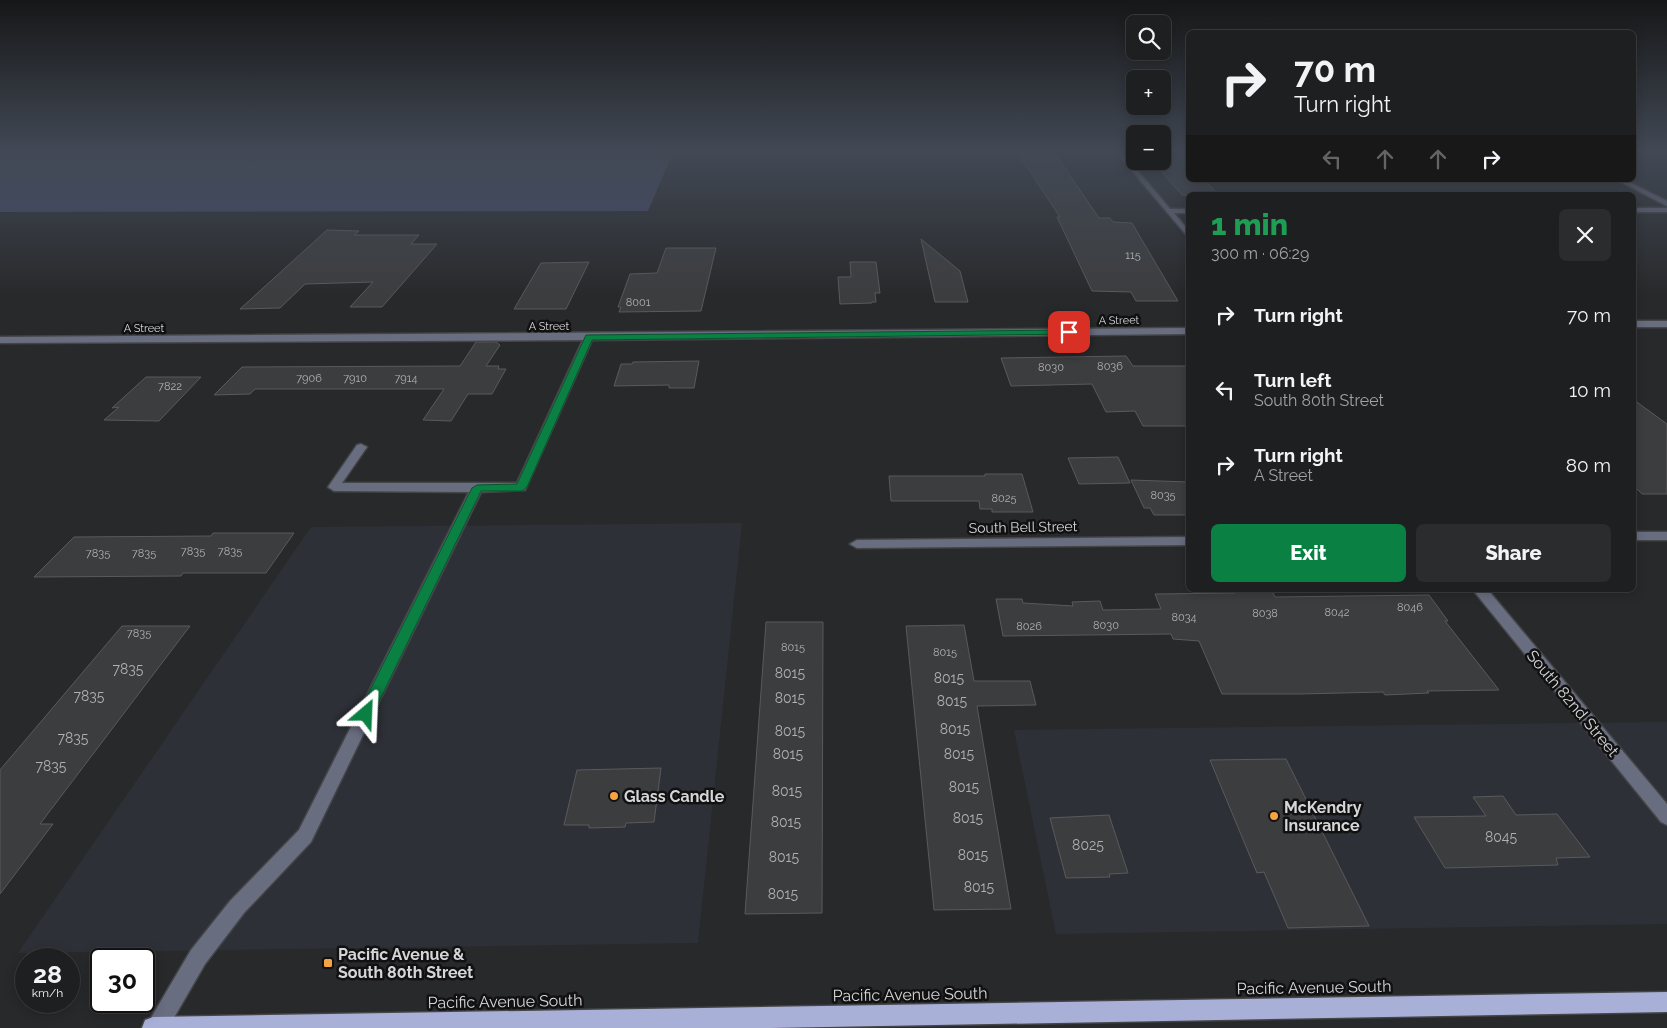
<!DOCTYPE html>
<meta charset="utf-8">
<style>
:root{--surface:#1e1f20;--page:#2b2c2d;--text:#f1f3f6;--muted:#a1a2a5;--line:#3c3d3e;--accent:#0b8043}
body{margin:0;font-family:Raleway,sans-serif;background:var(--page);color:var(--text);height:100vh;display:flex;flex-direction:column;font-size:19px;white-space:nowrap}
*{box-sizing:border-box;margin:0}
p{font-size:16px;color:var(--muted)}
.icon{flex:none;width:28px;height:28px;fill:none;stroke:currentColor;stroke-width:2;stroke-linecap:round;stroke-linejoin:round}
.map{position:relative;flex:1;overflow:hidden}
.details{position:absolute;left:1186px;top:192px;width:450px;height:400px;display:flex;flex-direction:column;background:var(--surface);border-radius:8px;box-shadow:0 2px 12px #0003,0 0 0 1px var(--line)}
.details>*{flex:none}
.banner{position:absolute;left:1186px;top:30px;width:450px;height:152px;border-radius:8px;box-shadow:0 2px 12px #0003,0 0 0 1px var(--line);background:#1e1f20;color:var(--text);overflow:hidden}
.buttons{position:absolute;left:1126px;top:15px;display:grid;gap:10px}
.buttons a{display:grid;place-items:center;width:45px;height:45px;border-radius:8px;background:var(--surface);box-shadow:0 2px 12px #0003,0 0 0 1px var(--line);font-size:25px}
.speed{position:absolute;left:15px;top:948px;display:flex;gap:10px;font-size:25px;font-weight:700;text-align:center}
.speed>*{display:grid;place-content:center;width:65px;height:65px;border-radius:50%;background:var(--surface);box-shadow:0 2px 12px #0003,0 0 0 1px var(--line);line-height:1}
.speed small{font-size:12px;font-weight:400}
.speed .limit{border:2px solid #111;border-radius:8px;background:#fff;color:#111}
.pin{position:absolute;display:grid;place-items:center;width:42px;height:42px;color:#fff;margin:-21px;border-radius:10px;box-shadow:0 2px 8px #0006}
.me{position:absolute;width:55px;margin:-28px;rotate:26deg;stroke-linejoin:round;filter:drop-shadow(0 0 4px #0008)}
.turn{display:flex;align-items:center;gap:18px;height:105px;padding:0 25px;font-size:22px}
.turn .icon{width:65px;height:65px;stroke-width:2.5}
.turn b{display:block;font-size:35px;line-height:42px}
.lanes{display:flex;align-items:center;height:48px;padding:0 25px;background:#0003;justify-content:center;gap:25px;direction:ltr}
.lanes .off{opacity:.35}
.round{display:grid;place-items:center;flex:none;width:52px;height:52px;border-radius:8px;background:var(--page)}
.summary{display:flex;align-items:center;justify-content:space-between;height:85px;padding:0 25px}
h1{font-size:30px;font-weight:800;line-height:38px;color:#1e9e55}
.cta{display:flex;gap:10px;margin-top:auto;padding:10px 25px}
.cta a{flex:1;height:58px;border-radius:8px;background:var(--accent);color:#fff;font-size:20px;font-weight:800;line-height:58px;text-align:center}
.cta a+a{background:var(--page);color:var(--text)}
ul{padding:0;list-style:none}
li{display:flex;align-items:center;gap:15px;height:75px;padding:0 25px}
li div{flex:1}
li b{display:block;font-size:19px}
li em{font-style:normal}
.map>svg:first-child{display:block}
.built{fill:#2e3038}
.green{fill:#454a6a}
.building{fill:#3c3d3f;stroke:#5a5a5d}
.lines{fill:none;stroke-linecap:round;stroke-linejoin:round}
.minor-casing{stroke:#444547;stroke-width:3}
.major-casing{stroke:#444547;stroke-width:3}
.minor{fill:#696d80;fill-rule:evenodd}
.major{fill:#a9b0d8;fill-rule:evenodd}
.route{fill:#0b8043;stroke:#07532c}
.poi-dot{fill:#f4a443;stroke:#111112;stroke-width:2}
.labels{text-anchor:middle;stroke-width:5;stroke-linejoin:round;paint-order:stroke}
.number-label{font-size:11px;fill:#b0b0b2}
.far-street-label{font-size:11px;fill:#d6d6d8;stroke:#111112}
.street-label{font-size:14px;fill:#d6d6d8;stroke:#111112}
.near-number-label{font-size:14px;fill:#b0b0b2}
.near-street-label{font-size:16px;fill:#d6d6d8;stroke:#111112}
.near-poi-label{font-size:16px;font-weight:bold;fill:#d6d6d8;stroke:#111112;text-anchor:start}
</style>
<div class="map">
<svg width="1667" height="1028" viewBox="0 0 1667 1028">
<rect width="100%" height="100%" fill="#28292b"/>
<!-- built -->
<g class="built">
<polygon points="742,523 698,943 18,953 311,527"/>
<polygon points="1667,722 1667,924 1056,934 1014,730"/>
</g>
<!-- green -->
<polygon class="green" points="0,152 673,152 648,211 0,212"/>
<!-- building -->
<g class="building">
<polygon points="1017,152 1054,152 1099,218 1110,218 1113,222 1132,223 1178,301 1136,301 1131,292 1092,291 1057,217 1060,217"/>
<polygon points="1162,152 1176,152 1189,165 1189,180 1204,180 1219,195 1182,195 1162,172"/>
<polygon points="327,230 359,231 354,235 419,235 411,244 437,244 382,307 350,307 373,282 305,284 280,308 240,309"/>
<polygon points="921,239 960,271 968,302 935,302"/>
<polygon points="666,248 716,248 701,311 619,312 621,307 618,307 630,274 657,273"/>
<polygon points="589,262 566,309 514,309 541,263"/>
<polygon points="850,262 876,262 880,293 875,293 876,302 872,302 872,303 840,304 838,277 851,277"/>
<polygon points="476,342 496,342 500,345 486,366 499,366 498,369 506,369 492,394 468,394 451,421 423,420 444,389 255,389 250,394 214,395 242,367 460,366"/>
<polygon points="1126,356 1133,366 1189,366 1189,426 1143,426 1135,411 1106,412 1092,384 1011,386 1001,358"/>
<polygon points="699,361 694,388 669,388 669,385 614,386 621,364 632,364 633,362"/>
<polygon points="146,377 201,377 159,421 104,420 119,407 112,408"/>
<polygon points="1634,400 1667,424 1667,494 1642,494 1634,486"/>
<polygon points="1118,457 1130,483 1079,484 1068,458"/>
<polygon points="985,474 1022,474 1033,512 992,512 992,509 980,509 979,501 891,501 889,476 985,476"/>
<polygon points="1131,480 1189,482 1189,515 1154,515 1150,508 1144,508"/>
<polygon points="213,533 294,533 266,573 183,573 181,576 34,577 74,537 211,536"/>
<polygon points="1234,591 1272,591 1275,597 1429,595 1448,621 1445,621 1499,690 1427,691 1429,693 1385,695 1383,692 1300,694 1222,694 1199,641 1173,639 1171,634 1003,636 996,599 1022,599 1023,603 1073,606 1072,602 1100,601 1103,610 1161,609 1155,594 1235,593"/>
<polygon points="766,622 823,622 822,913 745,914"/>
<polygon points="964,625 974,681 1030,681 1036,705 977,706 1011,909 934,910 906,626"/>
<polygon points="122,626 190,626 40,824 53,824 0,894 0,770"/>
<polygon points="1286,759 1369,926 1288,928 1264,872 1257,873 1210,760"/>
<polygon points="661,768 654,822 626,823 625,827 589,828 589,825 564,825 577,770"/>
<polygon points="1503,796 1516,815 1557,814 1590,857 1556,858 1558,865 1445,868 1414,817 1486,816 1473,797"/>
<polygon points="1109,815 1128,873 1109,874 1110,877 1066,878 1050,818"/>
</g>
<g class="lines">
<defs>
<g id="minor">
<polygon points="1116,152 1122,152 1170,209 1189,209 1189,213 1174,213 1189,231 1189,238"/>
<polygon points="1617,180 1625,180 1667,201 1667,206"/>
<rect x="1634" y="208" width="33" height="4"/>
<rect x="1634" y="321" width="33" height="6"/>
<polygon points="1189,328 1189,334 592,340 525,490 481,492 311,842 244,913 205,964 168,1028 145,1028 191,950 230,901 299,830 469,492 334,491 328,487 357,445 361,444 367,447 342,483 517,483 583,340 0,343 0,337"/>
<rect x="1634" y="532" width="33" height="8"/>
<polygon points="1189,537 1189,545 857,548 850,544 857,540"/>
<polygon points="1473,590 1488,590 1667,804 1667,825 1661,822"/>
</g>
<polygon id="major" points="1667,992 1667,1012 771,1028 142,1028 145,1020 153,1017"/>
</defs>
<!-- minor casing -->
<use href="#minor" class="minor-casing"/>
<!-- major casing -->
<use href="#major" class="major-casing"/>
<!-- minor -->
<use href="#minor" class="minor"/>
<!-- major -->
<use href="#major" class="major"/>
</g>
<!-- sky -->
<linearGradient id="sky" x2="0" y2="1"><stop stop-color="#161718"/><stop offset="0.51" stop-color="#424955"/><stop offset="1" stop-color="#424955" stop-opacity="0"/></linearGradient>
<rect width="1667" height="296" fill="url(#sky)"/>
<!-- route -->
<polygon class="route" points="1069,330 1072,330 1072,334 592,340 527,487 522,491 481,491 371,718 366,720 360,718 358,714 472,488 477,485 517,484 586,335"/>
<!-- markers -->
<g class="poi-dot">
<circle cx="614" cy="796" r="5"/>
<circle cx="1274" cy="816" r="5"/>
<rect x="323" y="958" width="10" height="10" rx="2.5"/>
</g>
<g class="labels">
<!-- number labels -->
<g class="number-label">
<text x="1133" y="259">115</text>
<text x="638" y="306">8001</text>
<text x="1110" y="370">8036</text>
<text x="1051" y="371">8030</text>
<text x="309" y="382">7906</text>
<text x="355" y="382">7910</text>
<text x="406" y="382">7914</text>
<text x="170" y="390">7822</text>
<text x="1163" y="499">8035</text>
<text x="1004" y="502">8025</text>
<text x="193" y="555">7835</text>
<text x="230" y="555">7835</text>
<text x="98" y="557">7835</text>
<text x="144" y="557">7835</text>
<text x="1410" y="611">8046</text>
<text x="1337" y="616">8042</text>
<text x="1265" y="617">8038</text>
<text x="1184" y="621">8034</text>
<text x="1106" y="629">8030</text>
<text x="1029" y="630">8026</text>
<text x="139" y="637">7835</text>
<text x="793" y="651">8015</text>
<text x="945" y="656">8015</text>
</g>
<!-- far-street labels -->
<g class="far-street-label">
<text transform="translate(1119 320) rotate(-1)" y="4">A Street</text>
<text x="549" y="330">A Street</text>
<text x="144" y="332">A Street</text>
</g>
<!-- street labels -->
<g class="street-label">
<text transform="translate(1023 527) rotate(-1)" y="5">South Bell Street</text>
</g>
<!-- near-number labels -->
<g class="near-number-label">
<text x="128" y="674">7835</text>
<text x="790" y="678">8015</text>
<text x="949" y="683">8015</text>
<text x="89" y="701">7835</text>
<text x="790" y="703">8015</text>
<text x="952" y="706">8015</text>
<text x="955" y="734">8015</text>
<text x="790" y="736">8015</text>
<text x="73" y="743">7835</text>
<text x="788" y="759">8015</text>
<text x="959" y="759">8015</text>
<text x="51" y="771">7835</text>
<text x="964" y="792">8015</text>
<text x="787" y="796">8015</text>
<text x="968" y="823">8015</text>
<text x="786" y="827">8015</text>
<text x="1501" y="842">8045</text>
<text x="1088" y="850">8025</text>
<text x="973" y="860">8015</text>
<text x="784" y="862">8015</text>
<text x="979" y="892">8015</text>
<text x="783" y="899">8015</text>
</g>
<!-- near-street labels -->
<g class="near-street-label">
<text transform="translate(1573 703) rotate(50)" y="6">South 82nd Street</text>
<text transform="translate(1314 987) rotate(-1)" y="6">Pacific Avenue South</text>
<text transform="translate(910 994) rotate(-1)" y="6">Pacific Avenue South</text>
<text transform="translate(505 1001) rotate(-1)" y="6">Pacific Avenue South</text>
</g>
<!-- near-poi labels -->
<g class="near-poi-label">
<text x="624" y="802">Glass Candle</text>
<text x="1284" y="813">McKendry<tspan x="1284" dy="18">Insurance</tspan></text>
<text x="338" y="960">Pacific Avenue &amp;<tspan x="338" dy="18">South 80th Street</tspan></text>
</g>
</g>
</svg>
<div class="buttons">
<a><svg class="icon" aria-label="search" viewBox="0 0 24 24"><circle cx="10" cy="10" r="6"/><path d="M15 15l6 6"/></svg></a>
<a>+</a>
<a>−</a>
</div>
<div class="speed"><div>28<small>km/h</small></div><div class="limit">30</div></div>
<div class="pin" style="left:1069px;top:332px;background:#d93025"><svg class="icon" aria-label="arrive" viewBox="0 0 24 24"><path d="M6 21V4h12l-3 4 3 4H6"/></svg></div>
<svg class="me" style="left:366px;top:714px" viewBox="-20 -20 40 40"><path d="M0-17L14 15 0 8-14 15z" fill="#0b8043" stroke="#fff" stroke-width="4"/></svg>
<div class="banner">
<div class="turn"><svg class="icon" aria-label="right" viewBox="0 0 24 24"><path d="M7 20v-9h11M14 6l5 5-5 5"/></svg><div><b>70 m</b>Turn right</div></div>
<div class="lanes"><svg class="icon off" aria-label="left" viewBox="0 0 24 24"><path d="M17 20v-9H6M10 6l-5 5 5 5"/></svg><svg class="icon off" aria-label="ahead" viewBox="0 0 24 24"><path d="M12 20V5M6 11l6-6 6 6"/></svg><svg class="icon off" aria-label="ahead" viewBox="0 0 24 24"><path d="M12 20V5M6 11l6-6 6 6"/></svg><svg class="icon" aria-label="right" viewBox="0 0 24 24"><path d="M7 20v-9h11M14 6l5 5-5 5"/></svg></div>
</div>
<section class="details">
<div class="summary"><div><h1>1 min</h1><p>300 m · 06:29</p></div><a class="round"><svg class="icon" aria-label="close" viewBox="0 0 24 24"><path d="M6 6l12 12M18 6L6 18"/></svg></a></div>
<ul>
<li><svg class="icon" aria-label="right" viewBox="0 0 24 24"><path d="M7 20v-9h11M14 6l5 5-5 5"/></svg><div><b>Turn right</b></div><em>70 m</em></li>
<li><svg class="icon" aria-label="left" viewBox="0 0 24 24"><path d="M17 20v-9H6M10 6l-5 5 5 5"/></svg><div><b>Turn left</b><p>South 80th Street</p></div><em>10 m</em></li>
<li><svg class="icon" aria-label="right" viewBox="0 0 24 24"><path d="M7 20v-9h11M14 6l5 5-5 5"/></svg><div><b>Turn right</b><p>A Street</p></div><em>80 m</em></li>
</ul>
<div class="cta"><a>Exit</a><a>Share</a></div>
</section>
</div>
